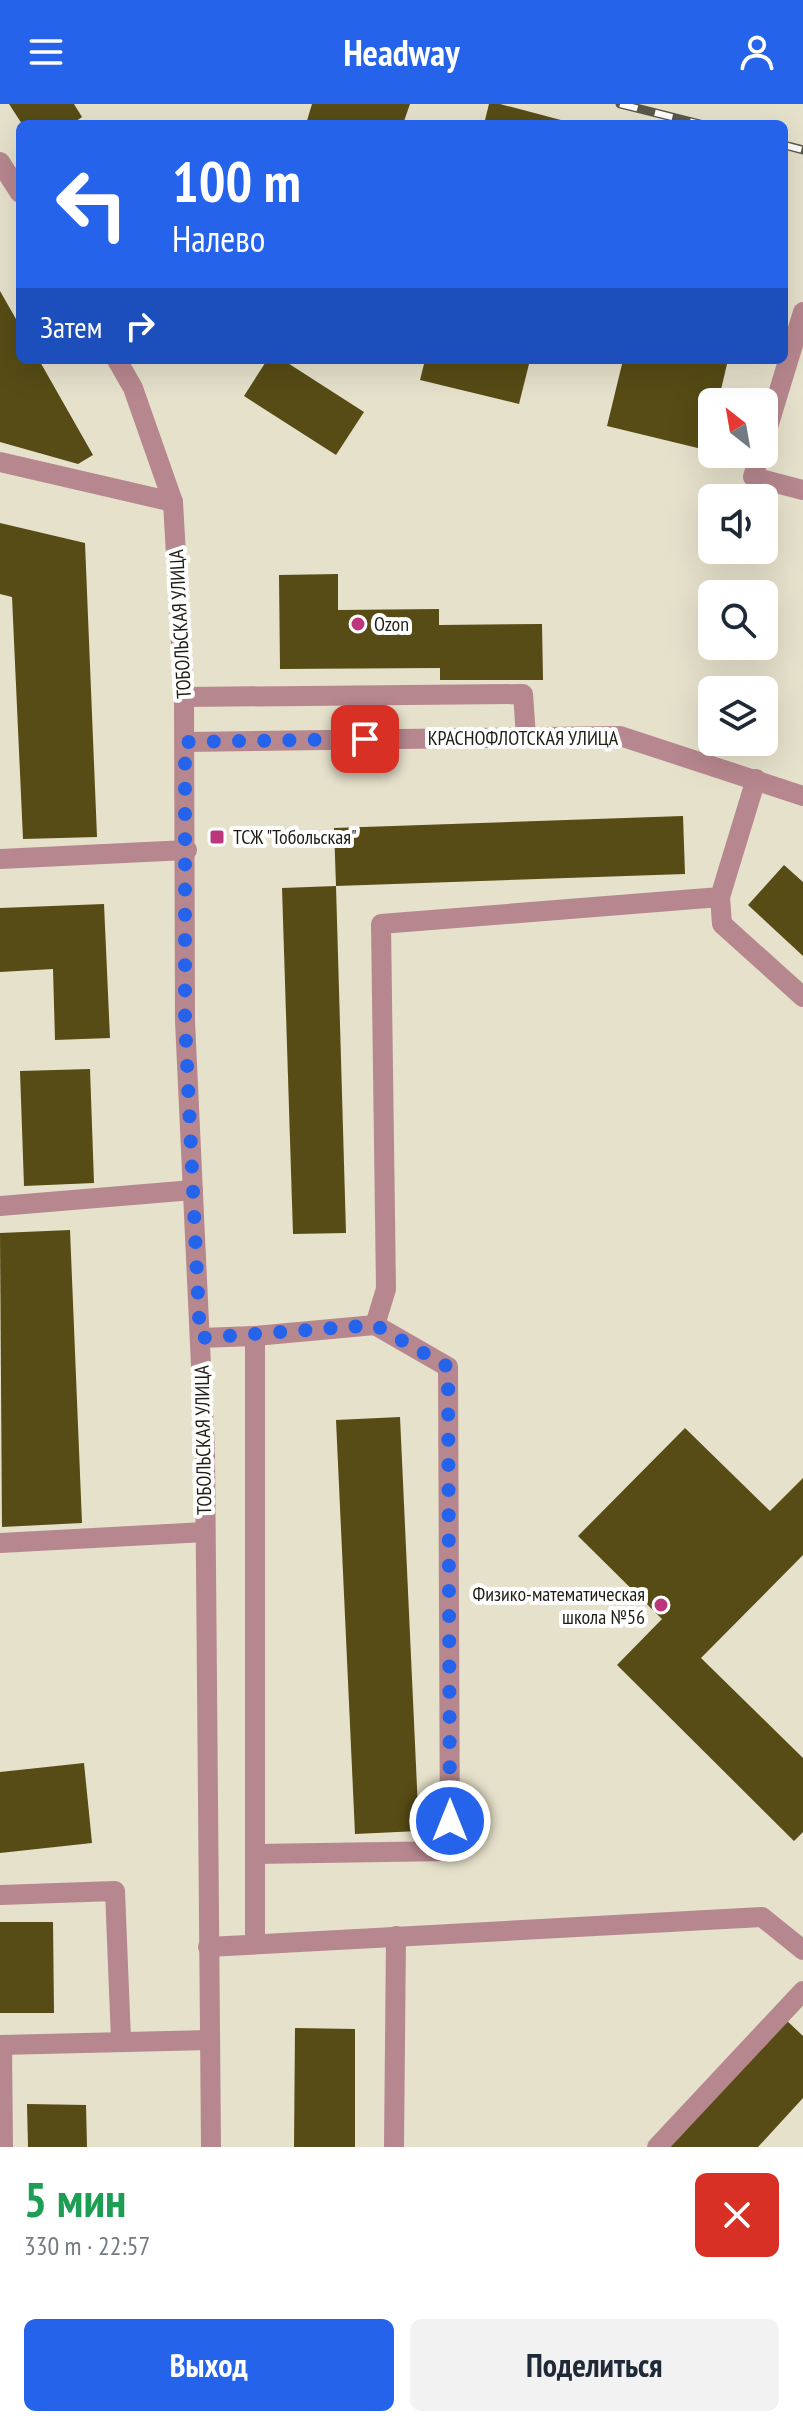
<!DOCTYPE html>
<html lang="ru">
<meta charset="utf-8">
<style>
:root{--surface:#fff;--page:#f2f2f3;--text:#1f2937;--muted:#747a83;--accent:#2563eb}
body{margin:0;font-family:"PT Sans Narrow",sans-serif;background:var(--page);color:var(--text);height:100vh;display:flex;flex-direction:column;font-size:30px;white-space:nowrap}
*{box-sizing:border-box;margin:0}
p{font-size:26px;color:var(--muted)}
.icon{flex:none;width:44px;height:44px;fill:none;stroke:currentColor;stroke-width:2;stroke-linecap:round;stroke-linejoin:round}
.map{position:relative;height:2043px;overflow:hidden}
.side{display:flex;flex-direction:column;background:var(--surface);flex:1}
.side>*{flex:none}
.hud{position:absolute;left:16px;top:16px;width:772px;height:244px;border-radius:12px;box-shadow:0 8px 32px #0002;background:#2563eb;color:#fff;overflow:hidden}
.needle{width:52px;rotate:329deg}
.fabs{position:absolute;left:698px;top:284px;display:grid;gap:16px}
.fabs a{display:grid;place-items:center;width:80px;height:80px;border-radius:12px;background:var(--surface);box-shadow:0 8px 32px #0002;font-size:40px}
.pin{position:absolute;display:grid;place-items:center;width:68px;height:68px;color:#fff;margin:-34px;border-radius:16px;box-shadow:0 4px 12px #0006}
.me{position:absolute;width:88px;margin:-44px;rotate:0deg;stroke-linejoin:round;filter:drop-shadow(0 0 6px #0008)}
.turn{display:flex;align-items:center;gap:28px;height:168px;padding:0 24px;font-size:36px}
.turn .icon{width:104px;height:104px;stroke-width:2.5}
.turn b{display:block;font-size:56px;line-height:68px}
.then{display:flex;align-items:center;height:76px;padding:0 24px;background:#0003;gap:16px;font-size:30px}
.round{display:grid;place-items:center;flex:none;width:84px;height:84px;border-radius:12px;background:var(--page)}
.head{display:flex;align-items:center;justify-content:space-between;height:136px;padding:0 24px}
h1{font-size:48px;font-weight:600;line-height:60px;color:#1e9e55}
.primary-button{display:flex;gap:16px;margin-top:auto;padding:16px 24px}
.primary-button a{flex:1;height:92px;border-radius:12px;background:var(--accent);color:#fff;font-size:32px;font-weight:600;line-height:92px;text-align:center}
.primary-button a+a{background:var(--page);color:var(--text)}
header{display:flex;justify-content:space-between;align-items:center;height:104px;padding:0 24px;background:var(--accent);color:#fff;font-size:36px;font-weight:600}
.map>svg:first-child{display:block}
.building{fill:#574c15}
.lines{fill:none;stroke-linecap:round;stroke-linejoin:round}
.minor{stroke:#b7878f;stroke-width:20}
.rail-casing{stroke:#59564a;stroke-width:9}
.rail{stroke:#fff;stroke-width:6;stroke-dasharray:18;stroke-linecap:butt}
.route{stroke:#2563eb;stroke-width:14;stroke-dasharray:0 25.2}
.poi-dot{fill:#bb367b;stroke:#fff;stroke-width:3}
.labels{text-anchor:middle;stroke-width:8;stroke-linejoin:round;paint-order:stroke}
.street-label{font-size:20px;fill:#1f1d15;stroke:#fff}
.poi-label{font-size:20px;fill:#1f1d15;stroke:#fff;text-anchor:start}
</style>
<header><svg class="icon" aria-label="menu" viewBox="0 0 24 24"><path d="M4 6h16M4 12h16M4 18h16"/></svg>Headway<svg class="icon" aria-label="person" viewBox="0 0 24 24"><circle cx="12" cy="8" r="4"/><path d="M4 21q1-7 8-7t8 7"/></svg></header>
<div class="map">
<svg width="803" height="2043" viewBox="0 0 803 2043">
<rect width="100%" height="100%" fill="#e6e1cb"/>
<!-- building -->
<g class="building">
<polygon points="9,0 74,0 82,13 72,20 22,20"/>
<polygon points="312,0 410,0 403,20 306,20"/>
<polygon points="489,0 500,0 576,20 484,20"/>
<polygon points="0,187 20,222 20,256 39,256 93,351 78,360 0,338"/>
<polygon points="267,256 283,256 364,308 336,351 244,292"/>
<polygon points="425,256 530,256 519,300 420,276"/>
<polygon points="623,256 728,256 718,298 712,298 712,321 706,346 607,322"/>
<polygon points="0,419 85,439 97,733 23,735 12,493 0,490"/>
<polygon points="338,470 338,506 439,505 439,521 542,520 543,576 440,576 440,564 280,565 279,471"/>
<polygon points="683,712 685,770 336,782 334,724"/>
<polygon points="784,761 803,778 803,852 748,801"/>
<polygon points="336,782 346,1129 293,1130 282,784"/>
<polygon points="104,800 110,934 55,936 53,865 0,868 0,804"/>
<polygon points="90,965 94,1079 24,1082 20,967"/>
<polygon points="70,1126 82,1419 2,1423 0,1129"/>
<polygon points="400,1313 419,1727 355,1730 336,1316"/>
<polygon points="685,1324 770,1407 803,1374 803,1451 701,1554 803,1654 803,1728 794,1737 617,1561 662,1515 578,1432"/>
<polygon points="84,1659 92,1739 0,1749 0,1668"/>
<polygon points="0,1818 53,1818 54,1909 0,1909"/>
<polygon points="783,1913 803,1932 803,1994 758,2043 664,2043"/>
<polygon points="295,1924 355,1925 355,2043 294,2043"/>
<polygon points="27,2000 86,2001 87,2043 28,2043"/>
</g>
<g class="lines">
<!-- minor -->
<g class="minor">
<polyline points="0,58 20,89"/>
<polyline points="117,256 133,284 173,398 184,593 185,917 205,1348 211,2043"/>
<polyline points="764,336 803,208"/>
<polyline points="760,350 753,373 803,386"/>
<polyline points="0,358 173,398"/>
<polyline points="184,593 523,590 526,633"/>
<polyline points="185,638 620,632 803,692"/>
<polyline points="0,755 187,746"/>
<polyline points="720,793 722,820 803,893"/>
<polyline points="0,1102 193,1086"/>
<polyline points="200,1234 255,1232"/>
<polyline points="0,1439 205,1428"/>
<polyline points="255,1750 450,1747 448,1263 375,1221"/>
<polyline points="0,1791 115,1787 121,1936"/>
<polyline points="255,1839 255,1232 375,1221 386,1185 381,820 720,793 756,675"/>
<polyline points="208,1843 762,1813 803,1846"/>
<polyline points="0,1941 210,1936"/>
<polyline points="2,1941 3,2043"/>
<polyline points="394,2043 396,1832"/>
<polyline points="657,2043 803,1887"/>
</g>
<defs>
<g id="rail">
<polyline points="620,0 700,20"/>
<polyline points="784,41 803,46"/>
</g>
</defs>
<!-- rail casing -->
<use href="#rail" class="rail-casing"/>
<!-- rail -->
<use href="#rail" class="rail"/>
</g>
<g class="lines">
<!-- route -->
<polyline class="route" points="365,635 185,638 185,917 200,1234 375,1221 448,1263 450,1717"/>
</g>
<!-- markers -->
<g class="poi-dot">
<circle cx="358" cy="520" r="8"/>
<rect x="209" y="725" width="16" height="16" rx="4"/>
<circle cx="661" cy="1501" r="8"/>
</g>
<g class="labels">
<!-- street labels -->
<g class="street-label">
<text transform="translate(180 520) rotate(-93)" y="7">ТОБОЛЬСКАЯ УЛИЦА</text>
<text x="523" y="641">КРАСНОФЛОТСКАЯ УЛИЦА</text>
<text transform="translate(203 1336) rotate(-91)" y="7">ТОБОЛЬСКАЯ УЛИЦА</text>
</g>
<!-- poi labels -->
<g class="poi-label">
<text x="374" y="527">Ozon</text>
<text x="233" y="740">ТСЖ "Тобольская"</text>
<text x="645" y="1497" text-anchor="end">Физико-математическая<tspan x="645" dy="23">школа №56</tspan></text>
</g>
</g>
</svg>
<div class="fabs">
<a><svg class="needle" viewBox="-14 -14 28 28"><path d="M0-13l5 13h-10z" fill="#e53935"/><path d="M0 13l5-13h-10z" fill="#747a83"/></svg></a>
<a><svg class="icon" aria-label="sound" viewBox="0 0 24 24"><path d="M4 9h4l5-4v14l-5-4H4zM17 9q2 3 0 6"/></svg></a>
<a><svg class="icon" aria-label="search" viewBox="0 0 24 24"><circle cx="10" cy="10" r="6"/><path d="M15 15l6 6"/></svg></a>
<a><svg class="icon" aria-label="layers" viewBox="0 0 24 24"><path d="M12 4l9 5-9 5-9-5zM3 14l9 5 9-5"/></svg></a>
</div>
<div class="pin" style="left:365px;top:635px;background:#d93025"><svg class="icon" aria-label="arrive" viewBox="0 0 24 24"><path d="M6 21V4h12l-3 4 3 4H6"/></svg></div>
<svg class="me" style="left:450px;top:1717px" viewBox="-20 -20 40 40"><circle r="17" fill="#2563eb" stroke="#fff" stroke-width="3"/><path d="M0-11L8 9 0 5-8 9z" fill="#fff"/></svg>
<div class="hud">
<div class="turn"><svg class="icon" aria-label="left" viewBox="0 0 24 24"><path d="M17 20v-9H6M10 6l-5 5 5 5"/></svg><div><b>100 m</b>Налево</div></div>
<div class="then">Затем<svg class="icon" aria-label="right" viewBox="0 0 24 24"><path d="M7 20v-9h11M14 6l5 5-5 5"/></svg></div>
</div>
</div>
<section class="side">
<div class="head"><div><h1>5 мин</h1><p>330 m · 22:57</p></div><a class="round" style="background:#d93025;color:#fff"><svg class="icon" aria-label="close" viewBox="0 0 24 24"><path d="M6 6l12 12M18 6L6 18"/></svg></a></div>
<div class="primary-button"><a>Выход</a><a>Поделиться</a></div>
</section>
